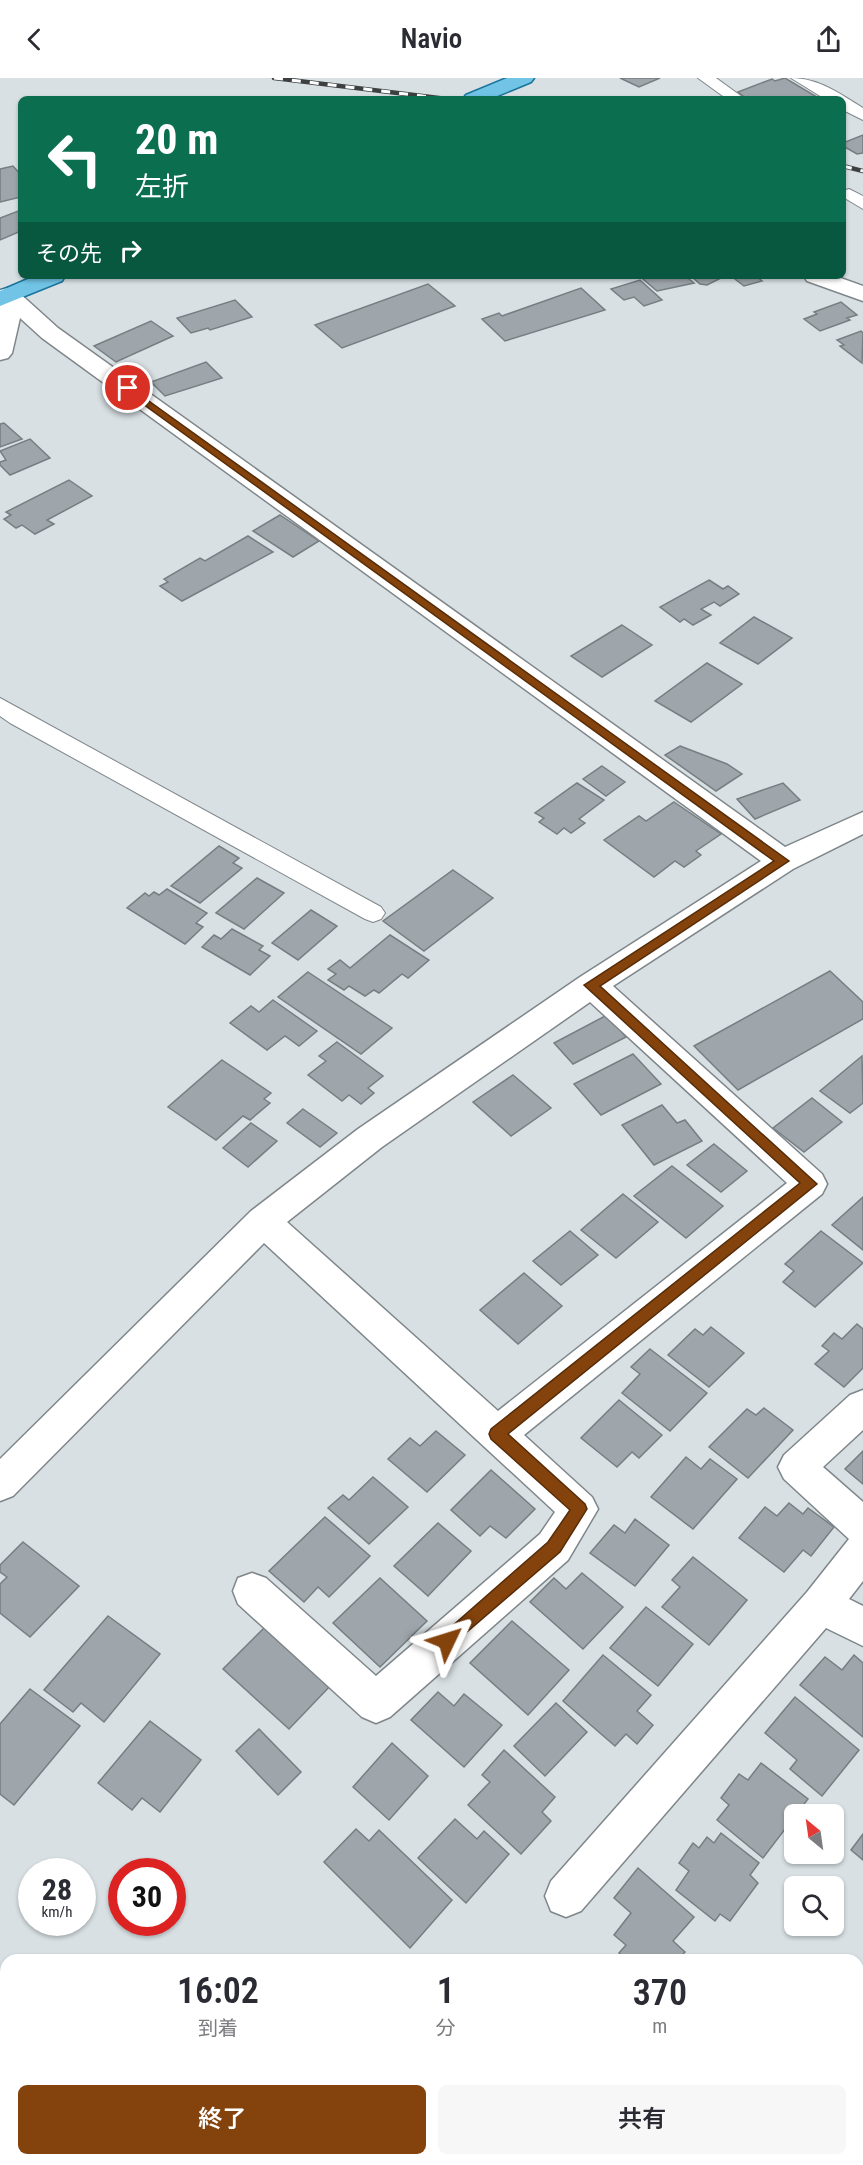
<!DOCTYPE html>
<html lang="ja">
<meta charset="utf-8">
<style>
:root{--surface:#fff;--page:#f7f7f7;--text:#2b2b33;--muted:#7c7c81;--accent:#84430c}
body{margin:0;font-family:"Roboto Condensed","Noto Sans JP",sans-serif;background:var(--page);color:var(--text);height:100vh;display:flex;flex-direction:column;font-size:22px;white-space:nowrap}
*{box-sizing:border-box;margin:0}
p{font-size:20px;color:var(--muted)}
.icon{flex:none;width:33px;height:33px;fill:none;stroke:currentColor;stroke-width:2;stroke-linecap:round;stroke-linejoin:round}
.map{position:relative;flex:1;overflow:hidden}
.sheet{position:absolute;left:0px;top:1876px;width:864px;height:212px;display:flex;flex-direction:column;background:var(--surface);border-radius:18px 18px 0 0;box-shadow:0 2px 4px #0004}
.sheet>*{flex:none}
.top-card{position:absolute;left:18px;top:18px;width:828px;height:183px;border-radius:9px;box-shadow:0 2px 4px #0004;background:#0b6e4f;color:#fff;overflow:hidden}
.needle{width:39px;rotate:331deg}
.buttons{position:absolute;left:784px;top:1726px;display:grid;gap:12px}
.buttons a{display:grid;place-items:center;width:60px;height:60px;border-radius:9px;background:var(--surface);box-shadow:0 2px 4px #0004;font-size:30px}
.speed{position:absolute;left:18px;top:1780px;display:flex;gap:12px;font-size:30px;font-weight:700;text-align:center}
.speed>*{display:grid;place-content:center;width:78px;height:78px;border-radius:50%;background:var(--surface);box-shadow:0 2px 4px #0004;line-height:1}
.speed small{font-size:15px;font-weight:400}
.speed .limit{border:9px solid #d22;background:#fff;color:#111}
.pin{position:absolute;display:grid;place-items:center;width:51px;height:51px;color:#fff;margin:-26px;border:3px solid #fff;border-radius:50%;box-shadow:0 2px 6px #0007}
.me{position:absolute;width:66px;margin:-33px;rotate:49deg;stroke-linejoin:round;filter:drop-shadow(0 0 4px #0008)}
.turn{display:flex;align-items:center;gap:21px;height:126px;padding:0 18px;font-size:27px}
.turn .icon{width:78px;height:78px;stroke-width:2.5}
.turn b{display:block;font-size:42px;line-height:51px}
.then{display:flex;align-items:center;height:57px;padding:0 18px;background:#0003;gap:12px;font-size:22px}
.eta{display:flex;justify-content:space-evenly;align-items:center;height:102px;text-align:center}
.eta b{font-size:36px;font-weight:600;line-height:42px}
.cta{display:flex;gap:12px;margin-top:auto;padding:12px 18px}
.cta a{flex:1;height:69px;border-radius:9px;background:var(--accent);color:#fff;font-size:24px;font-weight:600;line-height:69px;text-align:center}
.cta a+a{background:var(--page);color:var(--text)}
header{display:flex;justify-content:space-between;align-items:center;height:78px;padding:0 18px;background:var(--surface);font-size:27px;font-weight:600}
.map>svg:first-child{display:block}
.building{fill:#9fa6ab;stroke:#767e82;stroke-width:1.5}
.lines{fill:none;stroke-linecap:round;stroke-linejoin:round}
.service-casing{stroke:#7f868a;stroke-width:2}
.minor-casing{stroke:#7f868a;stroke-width:3}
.primary-casing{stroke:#1a749a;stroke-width:3}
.service{fill:#fff;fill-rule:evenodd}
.minor{fill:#fff;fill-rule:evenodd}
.primary{fill:#71c4e6;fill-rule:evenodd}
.rail-casing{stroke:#3c4041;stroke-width:4.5}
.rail{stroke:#fff;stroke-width:3;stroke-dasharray:9;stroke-linecap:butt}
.route{fill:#84430c;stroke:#562c08;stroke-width:1.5}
</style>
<header><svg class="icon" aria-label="back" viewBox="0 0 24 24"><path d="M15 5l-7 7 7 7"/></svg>Navio<svg class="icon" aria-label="share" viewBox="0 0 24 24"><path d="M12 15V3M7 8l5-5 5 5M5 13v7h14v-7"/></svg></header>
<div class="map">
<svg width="863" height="2087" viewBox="0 0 863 2087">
<rect width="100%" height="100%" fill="#d8e0e4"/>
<!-- building -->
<g class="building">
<polygon points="620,0 660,0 639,9"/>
<polygon points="785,0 817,19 747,21 738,14 772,1 775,3"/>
<polygon points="863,57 863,75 857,76 843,68 843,65"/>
<polygon points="13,88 21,97 21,119 0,124 0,91"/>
<polygon points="21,132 21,153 0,162 0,140"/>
<polygon points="654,198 685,198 694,205 657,213 643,201"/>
<polygon points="691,198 725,198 707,207 700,206"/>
<polygon points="731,198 756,198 762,203 744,208"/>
<polygon points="640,202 662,222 644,228 634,219 624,222 611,211"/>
<polygon points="428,206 455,228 342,270 315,247"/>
<polygon points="581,210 605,232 505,263 482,241 499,235 502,238"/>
<polygon points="235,222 252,239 210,252 208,250 191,255 177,240"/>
<polygon points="841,224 857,237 847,240 850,242 820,253 804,241 817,236 814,234"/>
<polygon points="151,243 173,258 116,284 94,268"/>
<polygon points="861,253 863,255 862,285 840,268 844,267 837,262"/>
<polygon points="206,284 222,300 165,318 151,304"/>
<polygon points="4,345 22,361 0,369 0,346"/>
<polygon points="30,361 50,380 10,397 0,387 0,384 6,382 0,373"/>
<polygon points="69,402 92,418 47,442 54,446 35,456 22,447 16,450 4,441 11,437 6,434"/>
<polygon points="280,437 319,463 293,479 253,453"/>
<polygon points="248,458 273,474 182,523 160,508 168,504 164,501 200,480 205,483"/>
<polygon points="709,502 723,511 728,508 739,516 720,528 714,524 701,531 711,537 693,547 684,541 680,544 660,529"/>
<polygon points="754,539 792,560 758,586 720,565"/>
<polygon points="622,547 652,567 602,599 571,578"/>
<polygon points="707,585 742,606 691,644 655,623"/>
<polygon points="680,668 727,686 742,696 716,713 665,677"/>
<polygon points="602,688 625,704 606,718 583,701"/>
<polygon points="577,705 604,722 579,741 585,745 571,755 564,750 557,756 539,744 544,740 535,735"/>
<polygon points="783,705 800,722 755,741 737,721"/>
<polygon points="674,724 721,756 696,773 701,777 684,789 675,783 654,799 604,762 639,738 646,743"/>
<polygon points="219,768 239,780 233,785 242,790 200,825 171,808"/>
<polygon points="453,792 493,820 424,873 383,843"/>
<polygon points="257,800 284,815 244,851 216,835"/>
<polygon points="167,811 207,835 196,845 203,849 185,866 127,830 145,815 149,818 154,814 159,817"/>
<polygon points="311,832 337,848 298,882 272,865"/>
<polygon points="232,851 263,868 259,872 270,878 250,897 202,869 214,857 221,861"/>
<polygon points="390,857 429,882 408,900 402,896 379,915 374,912 365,918 349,908 344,912 328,902 336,896 328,891 340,882 350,890"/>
<polygon points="830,893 863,924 863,941 738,1012 694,968"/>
<polygon points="308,894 392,950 361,976 278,919"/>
<polygon points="273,922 317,953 299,968 285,958 267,972 230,945 251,928 259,934"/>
<polygon points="607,937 626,959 573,986 554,965"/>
<polygon points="337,964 383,998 368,1010 374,1015 361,1026 349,1017 342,1023 308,997 326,983 319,978"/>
<polygon points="633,976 661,1006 601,1037 574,1006"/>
<polygon points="862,978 863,1025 850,1035 820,1013"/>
<polygon points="222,982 271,1015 264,1021 270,1025 250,1042 243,1038 216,1062 168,1029"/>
<polygon points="513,997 551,1030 511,1058 473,1024"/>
<polygon points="812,1020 842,1044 804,1074 773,1050"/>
<polygon points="662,1027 677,1045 685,1042 702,1063 654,1087 622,1047"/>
<polygon points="303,1031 337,1055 320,1069 287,1045"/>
<polygon points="251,1045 277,1063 248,1089 223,1070"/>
<polygon points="714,1066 747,1093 721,1114 687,1087"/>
<polygon points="672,1088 723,1128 686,1160 634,1118"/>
<polygon points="623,1116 658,1144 616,1180 581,1152"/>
<polygon points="863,1119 863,1172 832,1147"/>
<polygon points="570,1153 598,1177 561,1207 533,1183"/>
<polygon points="821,1153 863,1185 815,1229 783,1204 794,1193 785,1186"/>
<polygon points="524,1195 562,1228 518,1266 480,1232"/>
<polygon points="857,1246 863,1251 863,1290 844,1309 815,1286 829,1273 822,1268 834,1255 842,1261"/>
<polygon points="711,1249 744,1275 709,1309 668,1277 695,1251 703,1257"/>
<polygon points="650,1271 707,1315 670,1353 622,1315 640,1296 631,1289"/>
<polygon points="619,1322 662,1357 639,1380 632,1374 617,1389 581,1360"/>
<polygon points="764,1330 793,1352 748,1400 709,1369 747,1331 756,1337"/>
<polygon points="436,1353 465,1377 427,1414 388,1381 410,1360 420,1368"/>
<polygon points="863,1373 863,1406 845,1391"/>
<polygon points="686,1379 701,1391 710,1381 737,1401 693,1451 651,1419"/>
<polygon points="491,1392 535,1431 506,1460 490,1448 480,1458 451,1432"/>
<polygon points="373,1399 408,1429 369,1466 328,1430 343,1417 349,1422"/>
<polygon points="789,1425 803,1436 808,1430 834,1449 811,1478 803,1472 784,1494 739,1460 765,1429 777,1438"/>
<polygon points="325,1439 370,1478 329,1519 318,1509 304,1524 269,1493"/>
<polygon points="635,1441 669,1467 635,1508 590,1475 614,1447 625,1455"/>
<polygon points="438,1445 471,1473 428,1518 394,1488"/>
<polygon points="23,1464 79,1508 30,1559 0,1535 0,1506 7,1499 0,1494 0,1487"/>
<polygon points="693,1479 747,1522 709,1567 662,1529 680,1509 672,1502"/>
<polygon points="582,1495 623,1529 583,1571 530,1524 554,1500 566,1511"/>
<polygon points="380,1500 427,1543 380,1589 333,1545"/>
<polygon points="646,1529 693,1566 658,1608 610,1570"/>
<polygon points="108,1538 160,1576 104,1644 81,1625 73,1634 44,1612"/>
<polygon points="512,1543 569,1592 528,1637 470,1585"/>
<polygon points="267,1547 332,1606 289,1651 223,1591"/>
<polygon points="603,1577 651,1617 637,1633 653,1647 637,1666 626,1656 615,1668 563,1623"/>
<polygon points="854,1577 863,1585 863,1659 800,1607 825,1579 842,1592"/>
<polygon points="30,1611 80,1648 14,1727 0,1716 0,1646"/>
<polygon points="438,1614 454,1628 464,1616 502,1647 464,1689 411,1642"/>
<polygon points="795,1619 859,1672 822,1718 790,1691 797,1682 765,1655"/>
<polygon points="556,1625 587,1654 545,1698 514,1668"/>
<polygon points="150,1643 201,1682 160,1734 142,1720 132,1732 98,1705"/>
<polygon points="259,1651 301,1694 278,1717 236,1673"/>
<polygon points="392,1665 428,1698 389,1742 353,1709"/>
<polygon points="504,1672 555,1719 542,1734 551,1743 521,1776 468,1727 490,1704 482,1697"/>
<polygon points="761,1685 808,1721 763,1780 717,1742 729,1727 721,1720 739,1696 748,1702"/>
<polygon points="455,1741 477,1761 484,1753 509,1776 466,1825 418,1780"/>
<polygon points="356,1751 369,1763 379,1752 452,1822 410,1870 324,1784"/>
<polygon points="721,1755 759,1785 750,1797 758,1805 730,1843 720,1836 715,1843 676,1812 689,1793 679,1785 693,1765 699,1770 707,1759 714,1765"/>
<polygon points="863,1756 863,1782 851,1772"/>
<polygon points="638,1790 694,1839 673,1863 685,1874 678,1882 627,1882 619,1875 626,1867 614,1857 631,1835 614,1820"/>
<polygon points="0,2025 6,2035 6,2082 29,2082 23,2087 0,2087"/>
<polygon points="858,2078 863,2081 863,2087 838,2087 840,2082 858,2082"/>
</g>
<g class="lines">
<defs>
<g id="service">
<polygon points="698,0 716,0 745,21 727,21"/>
<path d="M791 0C819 0 840 16 863 30V42L843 32V21H825Z"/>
<polygon points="849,111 863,118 863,131 843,119 843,113"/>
<polygon points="0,620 381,829 385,835 381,841 373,844 365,841 10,645 0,638"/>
</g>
<g id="minor">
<polygon points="804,198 835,198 863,208 863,223 807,203"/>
<path d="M8 210 16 212 58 250 785 769 863 734V756L793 791 613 908 822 1096 827 1106 822 1116 524 1357 592 1419 598 1431 568 1482 390 1639 376 1645 362 1639 238 1526 233 1513 238 1500 252 1495 266 1500 376 1598 540 1456 555 1434 264 1165 13 1418 0 1423V1381L251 1133 358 1051 580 899 761 783 42 260 20 240 12 275 8 280 0 282V212ZM590 924 787 1105 498 1333 287 1144 382 1069Z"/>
<polygon points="863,1312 863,1352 823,1389 863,1424 863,1503 849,1521 863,1528 863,1568 826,1550 581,1833 566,1839 551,1833 545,1818 551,1803 807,1514 849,1461 784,1401 778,1389 784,1377 850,1317"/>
<polygon points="863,1996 863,2044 858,2042 858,1998"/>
</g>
<g id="primary">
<polygon points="507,0 534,0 531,4 490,21 463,21 466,17"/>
<polygon points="35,198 65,198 62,203 0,228 0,213"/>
</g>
</defs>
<!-- service casing -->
<use href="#service" class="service-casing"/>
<!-- minor casing -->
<use href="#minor" class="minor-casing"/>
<!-- primary casing -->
<use href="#primary" class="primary-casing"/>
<!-- service -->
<use href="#service" class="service"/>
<!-- minor -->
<use href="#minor" class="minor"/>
<!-- primary -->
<use href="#primary" class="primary"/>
<defs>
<g id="rail">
<polyline points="274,0 447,21"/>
<polyline points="843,88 863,93"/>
</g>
</defs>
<!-- rail casing -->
<use href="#rail" class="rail-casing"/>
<!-- rail -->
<use href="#rail" class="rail"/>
</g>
<!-- route -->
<polygon class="route" points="128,308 789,783 600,908 817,1106 508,1356 585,1426 587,1431 560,1474 447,1571 442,1568 439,1563 442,1557 548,1464 570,1432 491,1361 489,1356 491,1351 800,1105 584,907 774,783 125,313 124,310"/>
</svg>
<div class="buttons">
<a><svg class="needle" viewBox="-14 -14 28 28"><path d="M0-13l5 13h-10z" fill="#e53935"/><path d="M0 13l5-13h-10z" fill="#7c7c81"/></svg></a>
<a><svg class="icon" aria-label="search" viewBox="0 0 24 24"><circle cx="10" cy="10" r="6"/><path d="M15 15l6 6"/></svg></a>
</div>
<div class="speed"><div>28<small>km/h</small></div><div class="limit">30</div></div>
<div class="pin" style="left:128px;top:310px;background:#d93025"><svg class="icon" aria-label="arrive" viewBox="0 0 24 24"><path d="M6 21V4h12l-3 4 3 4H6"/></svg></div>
<svg class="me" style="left:447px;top:1563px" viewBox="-20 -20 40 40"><path d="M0-17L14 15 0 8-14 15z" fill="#84430c" stroke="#fff" stroke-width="4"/></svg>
<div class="top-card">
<div class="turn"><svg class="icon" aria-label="left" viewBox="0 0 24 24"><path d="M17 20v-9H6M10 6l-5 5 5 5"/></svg><div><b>20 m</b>左折</div></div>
<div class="then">その先<svg class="icon" aria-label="right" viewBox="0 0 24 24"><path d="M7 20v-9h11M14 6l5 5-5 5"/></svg></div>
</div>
<section class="sheet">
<div class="eta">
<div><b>16:02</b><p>到着</p></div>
<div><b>1</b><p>分</p></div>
<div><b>370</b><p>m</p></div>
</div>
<div class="cta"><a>終了</a><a>共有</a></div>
</section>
</div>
